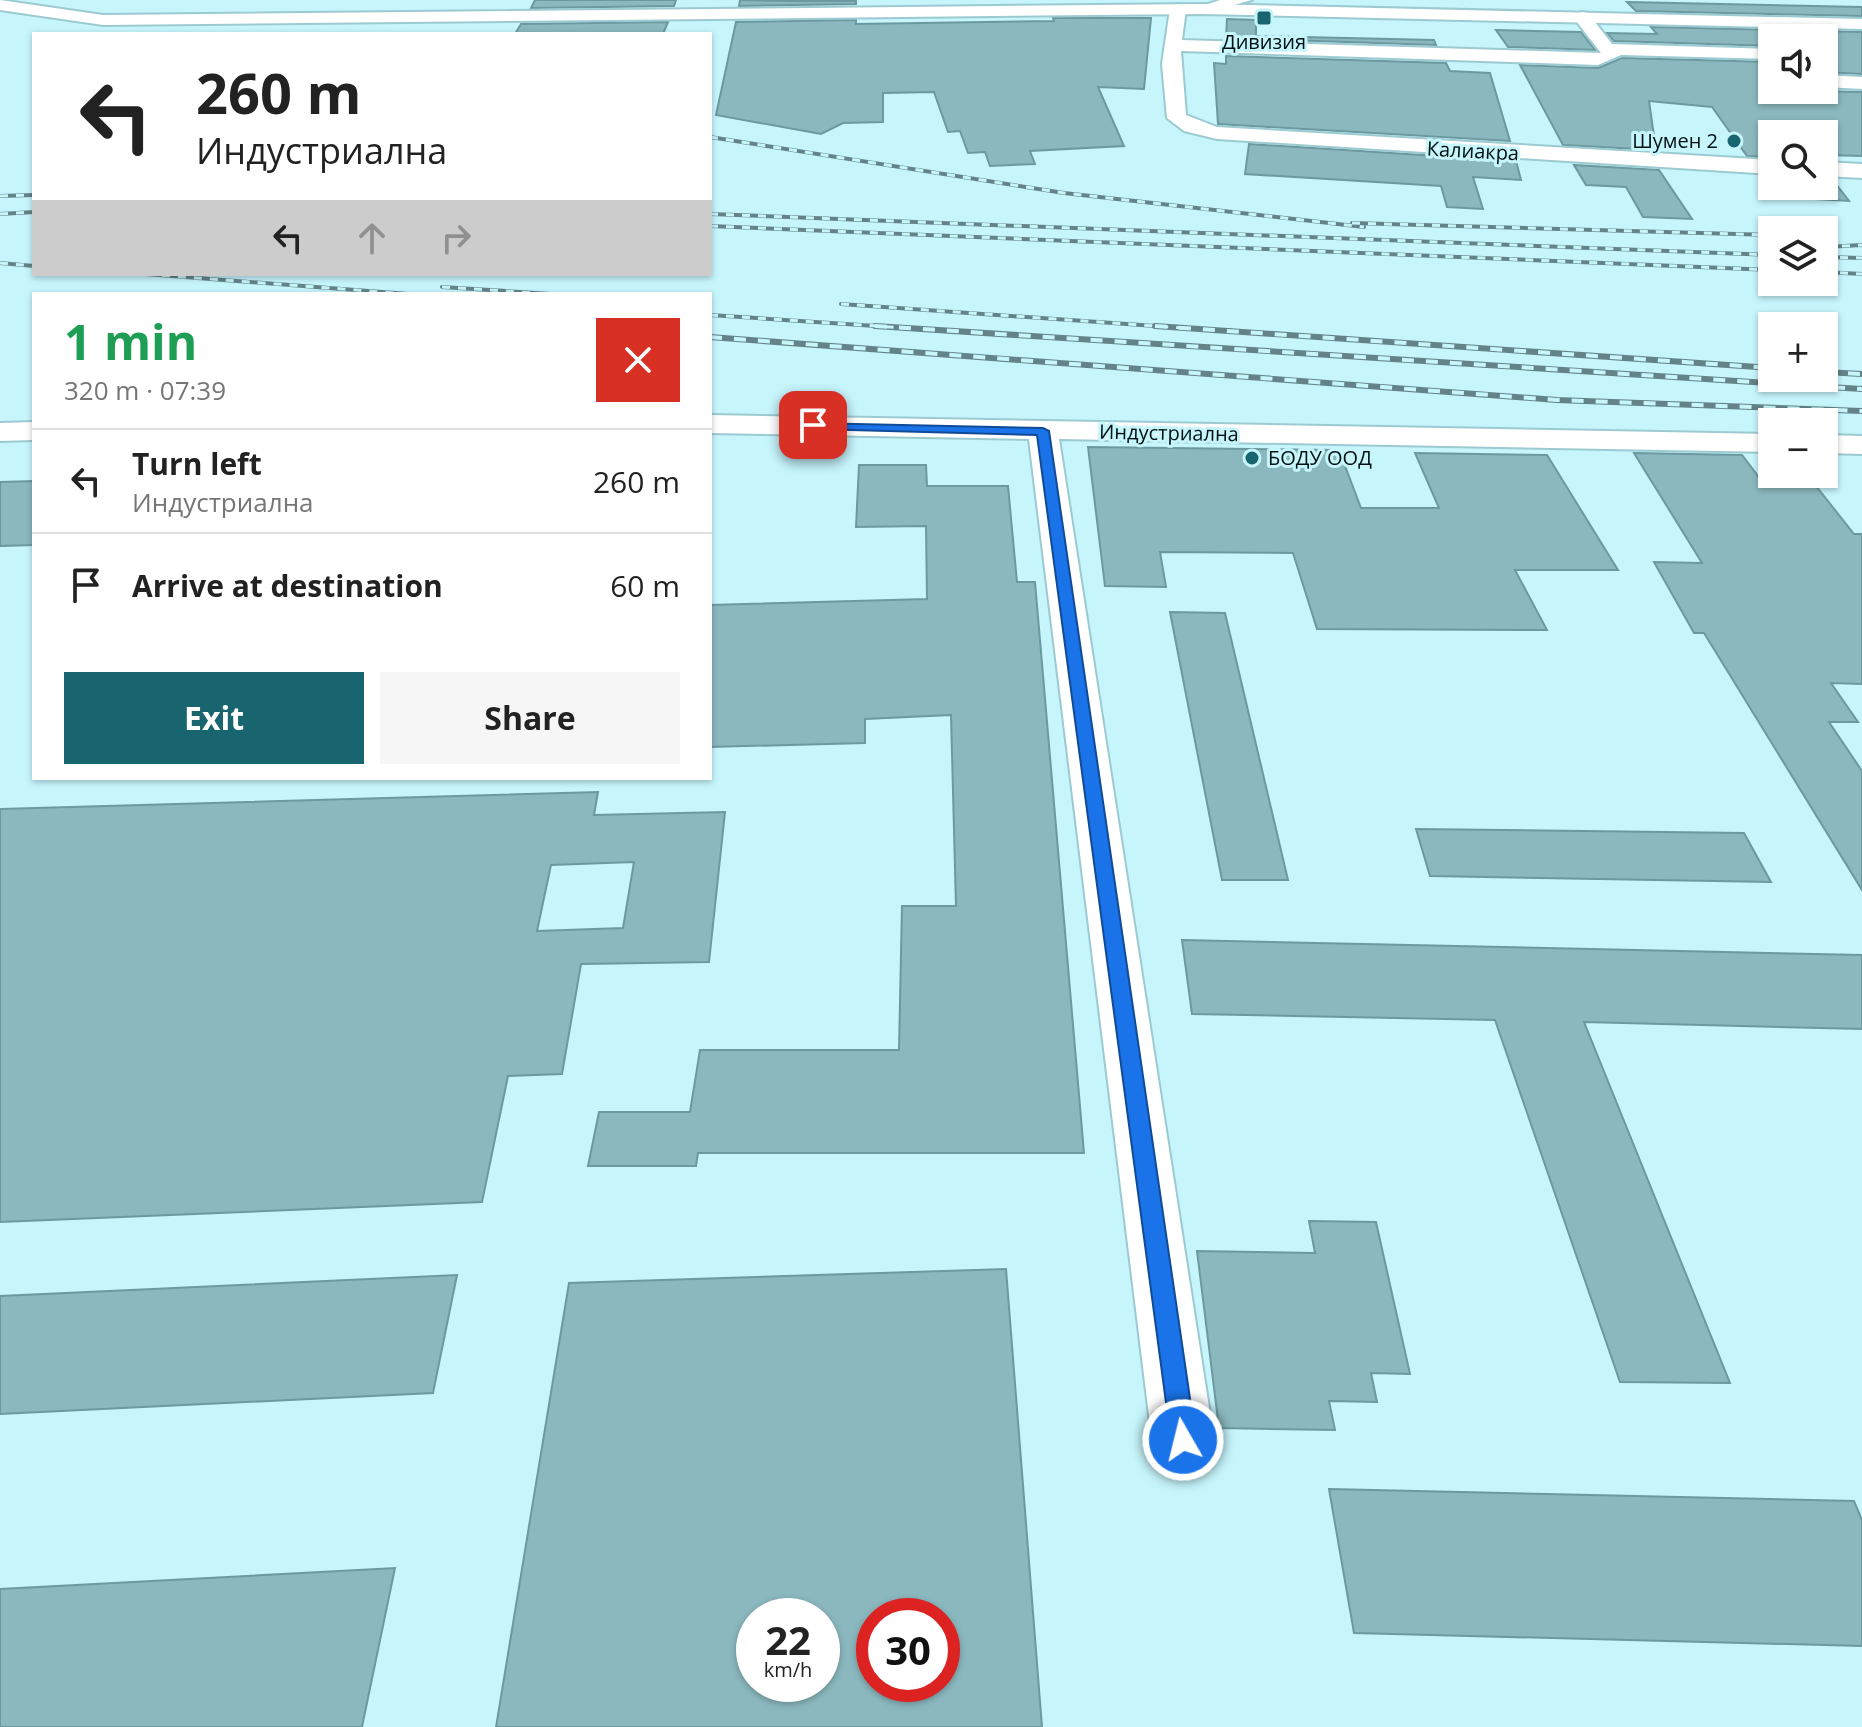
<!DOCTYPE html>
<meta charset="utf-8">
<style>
:root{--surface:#fff;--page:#f6f6f6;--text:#222;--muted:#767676;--line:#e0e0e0;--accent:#19656f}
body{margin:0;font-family:"Open Sans",sans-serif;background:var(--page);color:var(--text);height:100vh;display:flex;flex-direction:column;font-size:30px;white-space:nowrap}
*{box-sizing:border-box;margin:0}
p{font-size:26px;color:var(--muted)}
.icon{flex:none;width:44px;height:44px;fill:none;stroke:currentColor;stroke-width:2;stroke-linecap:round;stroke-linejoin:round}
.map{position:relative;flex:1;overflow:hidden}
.panel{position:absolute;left:32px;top:292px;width:680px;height:488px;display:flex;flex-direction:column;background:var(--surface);border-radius:0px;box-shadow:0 2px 6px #0004}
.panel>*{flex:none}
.top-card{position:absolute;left:32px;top:32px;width:680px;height:244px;border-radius:0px;box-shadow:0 2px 6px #0004;background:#fff;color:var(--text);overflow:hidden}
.buttons{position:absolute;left:1758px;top:24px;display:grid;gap:16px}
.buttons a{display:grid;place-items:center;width:80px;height:80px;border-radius:0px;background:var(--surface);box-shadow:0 2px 6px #0004;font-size:40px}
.speed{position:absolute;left:736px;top:1598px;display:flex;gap:16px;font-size:40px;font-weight:700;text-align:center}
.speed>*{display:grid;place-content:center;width:104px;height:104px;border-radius:50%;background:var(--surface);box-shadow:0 2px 6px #0004;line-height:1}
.speed small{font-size:20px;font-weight:400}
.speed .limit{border:12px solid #d22;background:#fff;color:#111}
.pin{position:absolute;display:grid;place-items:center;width:68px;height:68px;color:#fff;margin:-34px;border-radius:16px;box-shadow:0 4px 12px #0006}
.me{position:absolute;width:88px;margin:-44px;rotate:352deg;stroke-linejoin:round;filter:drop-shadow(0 0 6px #0008)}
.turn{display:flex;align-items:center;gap:28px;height:168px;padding:0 32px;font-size:36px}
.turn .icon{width:104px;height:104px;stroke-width:2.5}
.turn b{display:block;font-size:56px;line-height:68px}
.lanes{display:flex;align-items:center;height:76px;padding:0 32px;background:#0003;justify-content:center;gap:40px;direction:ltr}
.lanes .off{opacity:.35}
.round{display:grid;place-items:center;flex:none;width:84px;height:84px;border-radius:0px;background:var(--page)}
.summary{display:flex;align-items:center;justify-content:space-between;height:136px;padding:0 32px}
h1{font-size:48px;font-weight:700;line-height:60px;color:#1e9e55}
.primary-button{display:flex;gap:16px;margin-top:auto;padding:16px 32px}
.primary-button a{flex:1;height:92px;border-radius:0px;background:var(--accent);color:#fff;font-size:32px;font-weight:700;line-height:92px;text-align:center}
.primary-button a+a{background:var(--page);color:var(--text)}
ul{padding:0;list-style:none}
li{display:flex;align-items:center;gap:24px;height:104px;padding:0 32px;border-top:2px solid var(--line)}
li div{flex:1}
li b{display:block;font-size:30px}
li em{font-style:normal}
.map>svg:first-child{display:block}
.building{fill:#8ab8be;stroke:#6c999f;stroke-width:2;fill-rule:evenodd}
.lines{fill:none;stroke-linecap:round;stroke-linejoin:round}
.minor-casing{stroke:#9ccad1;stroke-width:4}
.major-casing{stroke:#9ccad1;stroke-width:4}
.minor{fill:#fff;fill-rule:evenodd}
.major{fill:#fff;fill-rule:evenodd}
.rail-far1-casing{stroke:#648388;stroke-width:4}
.rail-casing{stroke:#648388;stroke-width:6}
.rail-far1{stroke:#c6f5fc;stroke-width:3;stroke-dasharray:8;stroke-linecap:butt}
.rail{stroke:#c6f5fc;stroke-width:4;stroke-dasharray:12;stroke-linecap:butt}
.route{fill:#1a73e8;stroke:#114b97;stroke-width:2}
.poi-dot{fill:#19656f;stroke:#c6f5fc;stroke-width:3}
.labels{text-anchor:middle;stroke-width:6;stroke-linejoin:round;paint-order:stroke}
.far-poi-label{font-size:20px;fill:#011012;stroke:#c6f5fc}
.far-street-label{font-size:20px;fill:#011012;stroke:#c6f5fc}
</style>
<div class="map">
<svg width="1862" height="1727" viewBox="0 0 1862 1727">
<rect width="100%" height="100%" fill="#c6f5fc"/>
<!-- building -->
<g class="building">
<polygon points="535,0 676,0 674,6 531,8"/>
<polygon points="740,0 792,1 856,1 856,4 739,6"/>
<polygon points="1627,2 1862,7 1862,16 1636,11"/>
<polygon points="1053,18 1151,18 1144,89 1098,87 1124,146 1030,151 1035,164 990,166 985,152 968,153 960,131 948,132 934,92 883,93 883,122 843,123 821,134 716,115 736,22 856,20 856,24 1054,21"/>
<polygon points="1227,19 1256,20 1256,36 1434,40 1436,45 1226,38"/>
<polygon points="668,22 663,34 515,34 521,24"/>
<polygon points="1651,27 1862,32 1862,74 1824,72 1824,38 1772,38 1772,46 1614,41 1607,33 1657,34"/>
<polygon points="1496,30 1581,32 1595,50 1508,47"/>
<polygon points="1226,56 1446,63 1450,71 1490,73 1510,141 1218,124 1214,63 1226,64"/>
<polygon points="1622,58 1772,62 1772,90 1862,92 1862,156 1824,155 1824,134 1772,134 1772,157 1747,156 1712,107 1649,101 1656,150 1563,145 1520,65 1598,68"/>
<polygon points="1249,144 1516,161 1521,180 1473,177 1483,209 1447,207 1441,186 1245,174"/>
<polygon points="1574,165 1659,170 1692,219 1643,217 1626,187 1586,185"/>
<polygon points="1762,176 1772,177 1772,186 1824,186 1824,179 1832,179 1849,201 1777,197"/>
<polygon points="1088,447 1339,450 1361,508 1439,508 1415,453 1547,455 1618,570 1515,570 1547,630 1317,629 1293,553 1160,552 1166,587 1105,586"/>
<polygon points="1634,453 1742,455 1765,485 1816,486 1854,534 1862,534 1862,684 1831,683 1858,722 1829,722 1862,771 1862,890 1704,633 1694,633 1654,562 1702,563"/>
<polygon points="859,465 926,465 927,486 1008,486 1017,582 1035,582 1084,1153 698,1153 696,1166 588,1166 599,1112 690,1112 700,1050 899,1050 902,906 956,906 951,715 865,719 865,743 710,747 710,605 927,599 926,526 856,527"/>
<polygon points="34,481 34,545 0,546 0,482"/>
<polygon points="1170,612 1225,613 1288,880 1222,880"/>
<path d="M598 792 594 815 725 812 709 962 581 964 562 1074 508 1076 482 1202 0 1222V809ZM634 862 623 928 537 931 551 865Z"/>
<polygon points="1416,829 1744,833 1771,882 1430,876"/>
<polygon points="1182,940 1862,955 1862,1029 1584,1022 1730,1383 1620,1382 1495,1020 1192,1014"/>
<polygon points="1309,1221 1376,1222 1410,1374 1371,1373 1377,1402 1329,1401 1335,1430 1219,1428 1197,1251 1315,1253"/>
<path d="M1006 1269 1042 1727H496L569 1283ZM754 1616H822V1684H754ZM874 1616H942V1684H874Z"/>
<polygon points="457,1275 433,1393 0,1414 0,1296"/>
<polygon points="1329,1489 1854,1501 1862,1520 1862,1646 1354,1633"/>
<polygon points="395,1568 362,1727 0,1727 0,1589"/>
</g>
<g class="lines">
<defs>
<g id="minor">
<polygon points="1220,0 1252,0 1201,14 1193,9"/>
<polygon points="1178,4 1186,9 1182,40 1601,53 1573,17 1582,12 1588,13 1612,44 1772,49 1772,59 1621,55 1598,65 1181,51 1186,115 1217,127 1772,160 1772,174 1217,139 1184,131 1167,118 1162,64 1170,9"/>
<polygon points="1824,75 1862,77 1862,89 1824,87"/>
<polygon points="1824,162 1862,164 1862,178 1824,176"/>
<polygon points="710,415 1772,434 1772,452 1059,439 1214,1440 1205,1461 1183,1470 1161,1461 1152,1440 1029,439 710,433"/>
<polygon points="34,422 34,440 0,441 0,423"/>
<polygon points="1824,435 1862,436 1862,454 1824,453"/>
</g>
<polygon id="major" points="0,0 103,15 1201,4 1862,19 1862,29 1201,14 103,25 0,10"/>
</defs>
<!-- minor casing -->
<use href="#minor" class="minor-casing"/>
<!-- major casing -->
<use href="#major" class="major-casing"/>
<!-- minor -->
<use href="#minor" class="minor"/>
<!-- major -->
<use href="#major" class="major"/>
<defs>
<g id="rail-far1">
<polyline points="710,137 1064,193 1364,227"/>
<polyline points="0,196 34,195"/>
<polyline points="0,214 34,212"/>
<polyline points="710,214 1772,255"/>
<polyline points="1352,223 1772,235"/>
<polyline points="710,226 1772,270"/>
<polyline points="1826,247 1862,245"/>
<polyline points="1824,257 1862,258"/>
<polyline points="0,263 34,266"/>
<polyline points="1824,272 1862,274"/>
<polyline points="146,274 408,294"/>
<polyline points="442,287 551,294"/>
<polyline points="841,304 1184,328"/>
<polyline points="710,315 906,328"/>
</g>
<g id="rail">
<polyline points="875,326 1862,389"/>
<polyline points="1155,326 1772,368"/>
<polyline points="710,337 1557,400 1862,411"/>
<polyline points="1824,372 1862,374"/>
</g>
</defs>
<!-- rail-far1 casing -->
<use href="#rail-far1" class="rail-far1-casing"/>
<!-- rail casing -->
<use href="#rail" class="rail-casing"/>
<!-- rail-far1 -->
<use href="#rail-far1" class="rail-far1"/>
<!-- rail -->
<use href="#rail" class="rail"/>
</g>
<!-- route -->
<polygon class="route" points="809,423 1043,428 1049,431 1196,1440 1193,1448 1183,1452 1174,1448 1171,1440 1037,435 813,429 809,428"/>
<!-- markers -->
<g class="poi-dot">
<rect x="1256" y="10" width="16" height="16" rx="4"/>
<circle cx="1734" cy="141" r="8"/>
<circle cx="1252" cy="458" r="8"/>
</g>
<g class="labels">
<!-- far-poi labels -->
<g class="far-poi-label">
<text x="1264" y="49">Дивизия</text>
<text x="1718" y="148" text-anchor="end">Шумен 2</text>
<text x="1268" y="465" text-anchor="start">БОДУ ООД</text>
</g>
<!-- far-street labels -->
<g class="far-street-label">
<text transform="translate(1473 151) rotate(3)" y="7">Калиакра</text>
<text transform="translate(1169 433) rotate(1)" y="7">Индустриална</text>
</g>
</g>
</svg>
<div class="buttons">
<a><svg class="icon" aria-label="sound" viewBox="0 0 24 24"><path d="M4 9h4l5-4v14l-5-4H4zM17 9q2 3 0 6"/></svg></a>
<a><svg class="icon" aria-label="search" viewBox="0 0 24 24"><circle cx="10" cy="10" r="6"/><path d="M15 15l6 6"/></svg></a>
<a><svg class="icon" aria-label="layers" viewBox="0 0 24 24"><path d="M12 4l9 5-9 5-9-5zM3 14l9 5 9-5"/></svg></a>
<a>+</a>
<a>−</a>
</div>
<div class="speed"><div>22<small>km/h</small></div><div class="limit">30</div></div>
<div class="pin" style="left:813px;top:425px;background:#d93025"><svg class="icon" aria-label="arrive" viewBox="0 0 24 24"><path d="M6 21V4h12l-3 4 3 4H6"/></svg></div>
<svg class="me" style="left:1183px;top:1440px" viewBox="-20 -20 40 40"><circle r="17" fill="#1a73e8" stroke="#fff" stroke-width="3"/><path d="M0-11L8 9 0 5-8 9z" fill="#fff"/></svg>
<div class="top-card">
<div class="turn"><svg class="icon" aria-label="left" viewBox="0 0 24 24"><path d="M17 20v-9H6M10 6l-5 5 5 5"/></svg><div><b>260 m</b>Индустриална</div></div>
<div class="lanes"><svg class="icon" aria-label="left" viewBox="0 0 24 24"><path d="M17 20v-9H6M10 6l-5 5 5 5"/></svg><svg class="icon off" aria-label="ahead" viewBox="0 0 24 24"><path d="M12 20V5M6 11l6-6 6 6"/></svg><svg class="icon off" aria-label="right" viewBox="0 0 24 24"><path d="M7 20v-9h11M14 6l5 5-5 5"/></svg></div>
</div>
<section class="panel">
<div class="summary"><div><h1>1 min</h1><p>320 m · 07:39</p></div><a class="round" style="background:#d93025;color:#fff"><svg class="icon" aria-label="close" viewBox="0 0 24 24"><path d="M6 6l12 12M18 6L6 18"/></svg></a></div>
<ul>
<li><svg class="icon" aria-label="left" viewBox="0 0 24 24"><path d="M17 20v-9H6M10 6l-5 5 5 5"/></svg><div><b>Turn left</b><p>Индустриална</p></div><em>260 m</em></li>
<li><svg class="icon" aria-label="arrive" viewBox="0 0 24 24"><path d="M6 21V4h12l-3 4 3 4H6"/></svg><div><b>Arrive at destination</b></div><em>60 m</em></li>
</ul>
<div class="primary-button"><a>Exit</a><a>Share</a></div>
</section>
</div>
